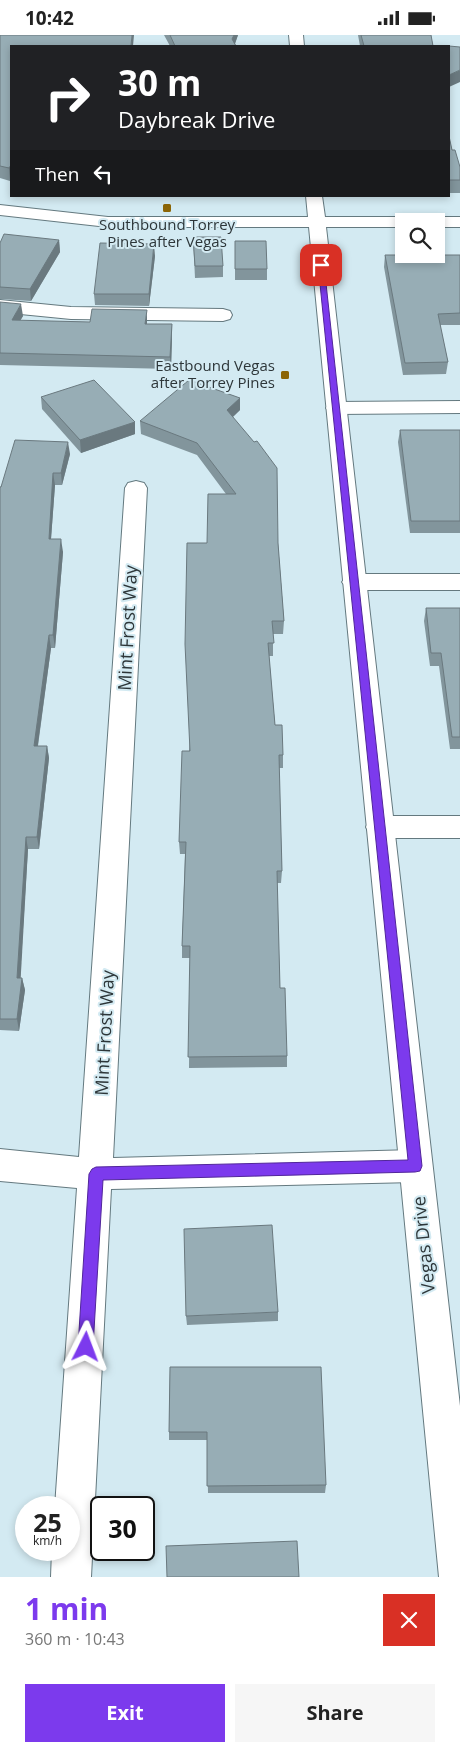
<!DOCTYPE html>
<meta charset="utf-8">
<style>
:root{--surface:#fff;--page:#f6f6f6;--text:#222;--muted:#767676;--accent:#7c3aed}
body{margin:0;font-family:"Open Sans",sans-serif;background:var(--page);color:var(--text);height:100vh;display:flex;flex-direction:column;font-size:19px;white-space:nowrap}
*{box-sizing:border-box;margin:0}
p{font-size:16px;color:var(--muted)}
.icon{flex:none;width:28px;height:28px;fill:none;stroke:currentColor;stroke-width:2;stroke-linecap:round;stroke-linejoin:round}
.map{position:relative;height:1542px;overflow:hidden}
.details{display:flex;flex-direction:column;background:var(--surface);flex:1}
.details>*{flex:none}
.banner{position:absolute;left:10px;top:10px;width:440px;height:152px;border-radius:0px;box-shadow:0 2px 8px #0003;background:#202124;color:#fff;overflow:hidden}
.buttons{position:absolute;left:395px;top:178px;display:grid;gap:10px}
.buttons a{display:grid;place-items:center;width:50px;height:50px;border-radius:0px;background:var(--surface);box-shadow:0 2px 8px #0003;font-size:25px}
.speed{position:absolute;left:15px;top:1461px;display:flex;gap:10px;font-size:25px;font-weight:700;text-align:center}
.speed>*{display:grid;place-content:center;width:65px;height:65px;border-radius:50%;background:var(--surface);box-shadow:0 2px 8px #0003;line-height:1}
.speed small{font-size:12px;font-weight:400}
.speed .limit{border:2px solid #111;border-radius:8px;background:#fff;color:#111}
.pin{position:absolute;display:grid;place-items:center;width:42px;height:42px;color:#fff;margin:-21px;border-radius:10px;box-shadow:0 2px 8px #0006}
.me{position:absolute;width:55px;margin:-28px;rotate:3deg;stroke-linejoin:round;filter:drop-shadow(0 0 4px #0008)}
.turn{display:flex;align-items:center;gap:18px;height:105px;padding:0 25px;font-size:22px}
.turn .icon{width:65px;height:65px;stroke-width:2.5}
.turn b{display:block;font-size:35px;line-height:42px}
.then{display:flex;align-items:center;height:48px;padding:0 25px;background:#0003;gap:10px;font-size:19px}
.round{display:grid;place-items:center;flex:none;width:52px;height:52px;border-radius:0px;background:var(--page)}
.headline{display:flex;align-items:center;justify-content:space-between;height:85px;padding:0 25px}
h1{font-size:30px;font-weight:700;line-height:38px;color:var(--accent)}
.button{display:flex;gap:10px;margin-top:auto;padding:10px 25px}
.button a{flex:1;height:58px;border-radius:0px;background:var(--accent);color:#fff;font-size:20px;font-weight:700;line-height:58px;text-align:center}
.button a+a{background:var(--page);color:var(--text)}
.status{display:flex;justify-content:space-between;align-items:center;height:35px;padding:0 25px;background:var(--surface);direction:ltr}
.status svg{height:14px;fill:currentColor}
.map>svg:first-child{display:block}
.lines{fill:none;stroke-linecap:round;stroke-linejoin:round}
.minor-casing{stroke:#64797f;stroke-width:2}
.secondary-casing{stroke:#64797f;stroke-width:2}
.minor{fill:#fff;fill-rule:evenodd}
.secondary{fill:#fff;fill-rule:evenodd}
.wall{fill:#82959c}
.shaded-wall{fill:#6a797f}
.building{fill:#97adb5;stroke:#6a797f}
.route{fill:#7c3aed;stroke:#51269a}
.poi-dot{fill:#8c6506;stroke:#d3eaf2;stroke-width:2}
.labels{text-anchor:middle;stroke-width:4;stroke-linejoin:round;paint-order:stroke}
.far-poi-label{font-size:15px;fill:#2d3639;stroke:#d3eaf2}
.street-label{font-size:18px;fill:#2d3639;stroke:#d3eaf2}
</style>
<div class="status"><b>10:42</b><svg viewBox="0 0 49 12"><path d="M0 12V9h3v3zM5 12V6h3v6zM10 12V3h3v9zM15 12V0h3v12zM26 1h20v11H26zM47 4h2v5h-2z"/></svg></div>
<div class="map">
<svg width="460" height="1542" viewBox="0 0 460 1542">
<rect width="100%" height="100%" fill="#d3eaf2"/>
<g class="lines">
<defs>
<g id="minor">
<polygon points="0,265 71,272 223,274 230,276 232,280 230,284 223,286 71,284 0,277"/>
<polygon points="460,366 460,378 336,379 329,377 326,373 329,369 336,367"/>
<polygon points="136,446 144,448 147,453 113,1123 415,1115 427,1120 432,1131 427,1142 415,1147 111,1154 91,1542 51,1542 52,1515 69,1515 69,1472 55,1472 77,1153 0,1146 0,1114 79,1122 125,453 128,448"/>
<polygon points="354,539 460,539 460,555 354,555 346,552 342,547 346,542"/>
<polygon points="380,781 460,781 460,803 380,803 370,800 366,792 370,784"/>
</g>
<g id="secondary">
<polygon points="289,0 303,0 304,11 290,11"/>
<polygon points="306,161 322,161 325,182 404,182 410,183 412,186 404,186 404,192 326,192 460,1371 460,1542 439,1542 309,192 108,192 0,180 0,170 108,182 308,182"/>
<polygon points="436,182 460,182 460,192 436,192 436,186 428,186 430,183"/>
</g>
</defs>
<!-- minor casing -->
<use href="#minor" class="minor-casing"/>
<!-- secondary casing -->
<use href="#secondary" class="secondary-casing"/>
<!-- minor -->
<use href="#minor" class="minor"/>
<!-- secondary -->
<use href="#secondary" class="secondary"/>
</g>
<!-- wall -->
<g class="wall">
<polygon points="0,0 11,11 11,145 10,146 0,143"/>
<polygon points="164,0 238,0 235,9 236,11 170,11"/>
<polygon points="358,0 431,0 433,11 435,11 360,11"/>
<polygon points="449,101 452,115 460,132 460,158 449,158"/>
<polygon points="193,202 223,231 223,242 195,243"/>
<polygon points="59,205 60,217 31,266 0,264 0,208"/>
<polygon points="235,206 267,234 267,245 235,245"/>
<polygon points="385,220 460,222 460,290 440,290 448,327 446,339 403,340 384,232"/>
<polygon points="155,221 149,271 95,270 94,259"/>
<polygon points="0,267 23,281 20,286 90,287 147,287 147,289 172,289 172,301 171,334 0,330"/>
<polygon points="41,362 135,387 135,399 81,418 42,374"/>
<polygon points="240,363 240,375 233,382 278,508 284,586 283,599 273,599 273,621 269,621 275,690 283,720 283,733 279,733 282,836 281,848 277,848 280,953 287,1021 287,1032 189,1033 190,923 182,923 182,911 185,819 180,819 179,807 189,716 207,508 226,459 197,420 141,399 140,386"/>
<polygon points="400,395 460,395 460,498 410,498 398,407"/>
<polygon points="70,419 62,450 55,450 51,504 63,517 55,613 51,613 38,711 47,711 49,723 39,814 28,814 20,943 22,943 25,955 19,996 0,995 0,452"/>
<polygon points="426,573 460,573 460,714 450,714 439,631 430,631 424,586"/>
<polygon points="278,1277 278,1286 187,1290 186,1281"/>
<polygon points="170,1332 326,1450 325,1458 208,1458 207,1405 169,1405 169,1397"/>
</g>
<!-- shaded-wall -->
<g class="shaded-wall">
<polygon points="132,0 134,0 133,11 131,11"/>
<polygon points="234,0 238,0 234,11 232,4"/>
<polygon points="460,35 460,47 449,52 449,40"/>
<polygon points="11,130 11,145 10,146 9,133"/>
<polygon points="59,205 60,217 31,266 30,254"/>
<polygon points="154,209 155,221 149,271 149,259"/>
<polygon points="21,269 23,281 13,297 12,285"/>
<polygon points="147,275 147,287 146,301 145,289"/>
<polygon points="172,289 172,301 171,334 170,322"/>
<polygon points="240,363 240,375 227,387 227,375"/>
<polygon points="135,387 135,399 81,418 80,405"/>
<polygon points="68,407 70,419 62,450 61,438"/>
<polygon points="53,438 55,450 50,517 49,504"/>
<polygon points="61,504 63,517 55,613 53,600"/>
<polygon points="49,600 51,613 36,723 34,711"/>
<polygon points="47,711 49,723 39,814 37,802"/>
<polygon points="26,802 28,814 20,955 17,943"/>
<polygon points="22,943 25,955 19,996 17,984"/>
</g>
<!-- building -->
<g class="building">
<polygon points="0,0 132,0 131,11 11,11 11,130 9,133 0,131"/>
<polygon points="170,0 234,0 232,4 236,11 175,11"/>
<polygon points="361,0 431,0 433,11 435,11 364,11"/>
<polygon points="449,11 460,12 460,35 449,40"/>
<polygon points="449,101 452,115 455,115 460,132 460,145 449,145"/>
<polygon points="4,199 59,205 30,254 0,252 0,208"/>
<polygon points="193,202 221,202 223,231 195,231"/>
<polygon points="235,206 266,206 267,234 235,234"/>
<polygon points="100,208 154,209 149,259 94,259"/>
<polygon points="385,220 460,220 460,278 438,279 448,327 405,328"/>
<polygon points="0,267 21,269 12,285 90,287 92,274 147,275 145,289 172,289 170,322 0,318"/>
<polygon points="94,345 135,387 80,405 41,362"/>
<polygon points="189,345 240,363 227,375 254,407 257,406 277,433 278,508 284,586 272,586 274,608 268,608 275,690 282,690 283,720 279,720 282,836 277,836 280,953 285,953 287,1021 188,1022 190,911 182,911 186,807 179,807 182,716 190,716 185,609 187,508 207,508 208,459 236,459 197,408 140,386"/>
<polygon points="400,395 460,395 460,486 411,486"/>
<polygon points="15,405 68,407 61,438 53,438 49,504 61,504 53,600 49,600 34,711 47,711 37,802 26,802 17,943 22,943 17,984 0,984 0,452 1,452"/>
<polygon points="426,573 460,573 460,702 452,702 441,618 431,618"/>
<polygon points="272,1190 278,1277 186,1281 184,1194"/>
<polygon points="170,1332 321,1332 326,1450 207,1451 207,1397 169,1397"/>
<polygon points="297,1506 299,1542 167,1542 166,1511"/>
</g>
<!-- route -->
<polygon class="route" points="318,229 324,230 422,1131 420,1136 415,1137 103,1145 93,1312 91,1317 86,1319 80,1317 78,1312 89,1139 92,1134 96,1132 408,1125"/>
<!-- markers -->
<g class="poi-dot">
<rect x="162" y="168" width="10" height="10" rx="2.5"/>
<rect x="280" y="335" width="10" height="10" rx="2.5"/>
</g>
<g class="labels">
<!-- far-poi labels -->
<g class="far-poi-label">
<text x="167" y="195">Southbound Torrey<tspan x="167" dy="17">Pines after Vegas</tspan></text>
<text x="275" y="336" text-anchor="end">Eastbound Vegas<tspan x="275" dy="17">after Torrey Pines</tspan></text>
</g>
<!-- street labels -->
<g class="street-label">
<text transform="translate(128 593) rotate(-87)" y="6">Mint Frost Way</text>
<text transform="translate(105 998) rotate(-87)" y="6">Mint Frost Way</text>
<text transform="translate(424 1210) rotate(-96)" y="6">Vegas Drive</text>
</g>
</g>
</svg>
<div class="buttons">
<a><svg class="icon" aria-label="search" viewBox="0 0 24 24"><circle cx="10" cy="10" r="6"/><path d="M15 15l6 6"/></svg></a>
</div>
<div class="speed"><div>25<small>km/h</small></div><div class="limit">30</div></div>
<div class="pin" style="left:321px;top:230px;background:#d93025"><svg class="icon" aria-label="arrive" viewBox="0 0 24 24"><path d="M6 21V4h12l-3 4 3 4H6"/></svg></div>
<svg class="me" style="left:86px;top:1312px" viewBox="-20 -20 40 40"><path d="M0-17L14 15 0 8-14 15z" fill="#7c3aed" stroke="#fff" stroke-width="4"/></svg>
<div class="banner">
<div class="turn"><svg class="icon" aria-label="right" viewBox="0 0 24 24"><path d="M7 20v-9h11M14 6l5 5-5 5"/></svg><div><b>30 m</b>Daybreak Drive</div></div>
<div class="then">Then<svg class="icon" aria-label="left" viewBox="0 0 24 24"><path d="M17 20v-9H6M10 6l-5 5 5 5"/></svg></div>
</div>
</div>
<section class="details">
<div class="headline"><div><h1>1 min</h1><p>360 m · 10:43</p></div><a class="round" style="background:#d93025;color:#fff"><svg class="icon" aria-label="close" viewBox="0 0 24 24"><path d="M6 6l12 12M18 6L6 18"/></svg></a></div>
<div class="button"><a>Exit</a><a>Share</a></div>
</section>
